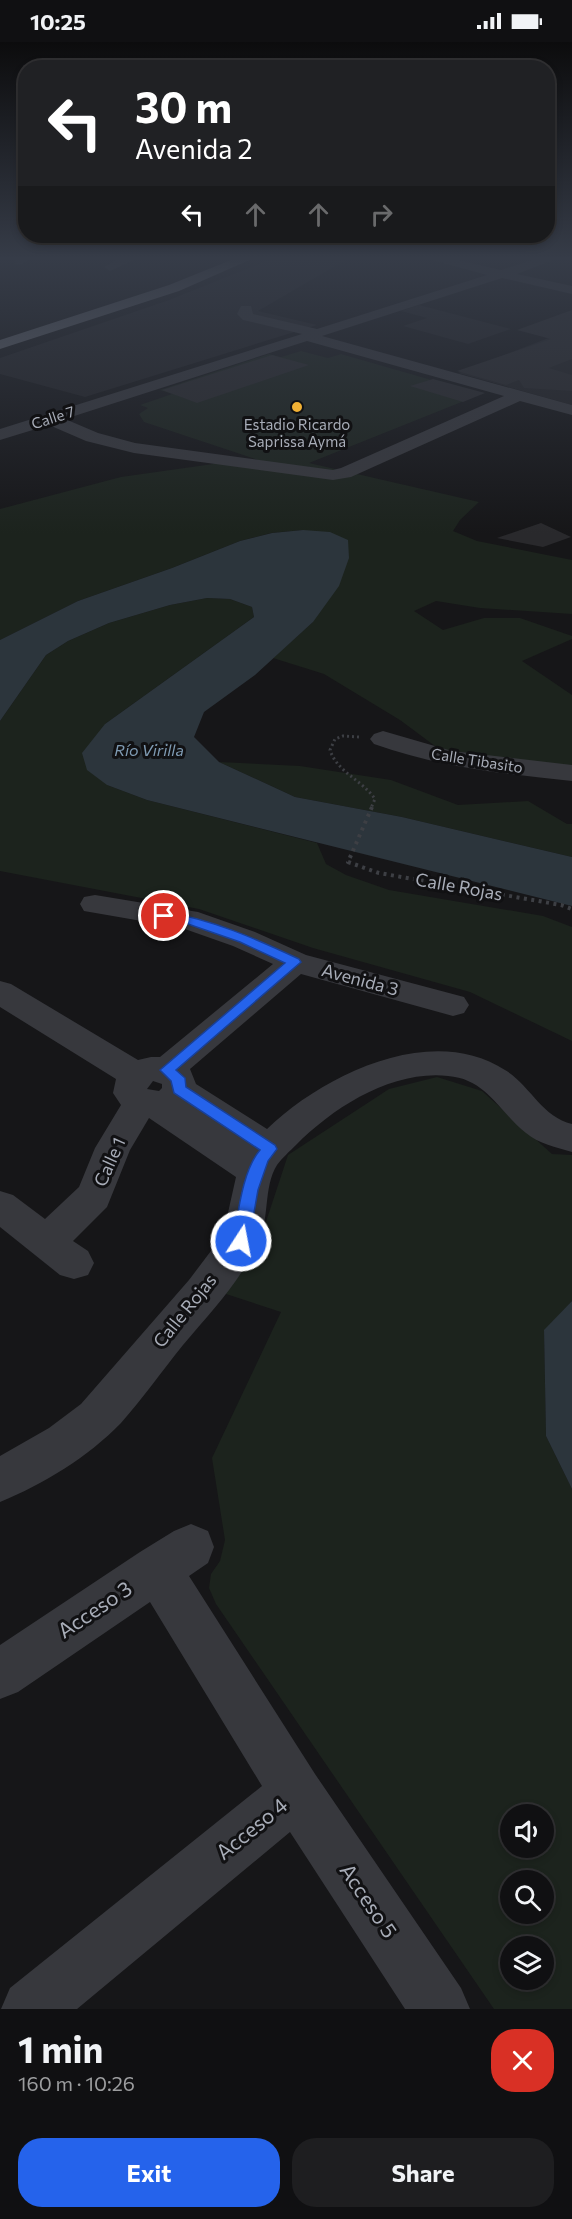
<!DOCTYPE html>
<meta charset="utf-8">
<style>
:root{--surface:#101012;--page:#1e1e20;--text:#f1f3f6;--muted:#9c9d9f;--line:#303032;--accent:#2563eb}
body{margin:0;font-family:Commissioner,sans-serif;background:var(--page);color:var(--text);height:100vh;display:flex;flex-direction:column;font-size:22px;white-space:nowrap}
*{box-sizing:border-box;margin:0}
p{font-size:20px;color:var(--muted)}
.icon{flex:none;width:33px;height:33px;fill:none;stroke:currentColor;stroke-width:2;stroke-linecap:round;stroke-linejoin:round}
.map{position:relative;height:1967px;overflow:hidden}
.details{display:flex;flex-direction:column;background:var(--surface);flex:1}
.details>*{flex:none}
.guide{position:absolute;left:18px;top:18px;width:537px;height:183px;border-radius:24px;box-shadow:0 3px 9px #0003,0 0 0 2px var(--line);background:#202124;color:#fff;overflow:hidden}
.tools{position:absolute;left:500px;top:1762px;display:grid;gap:12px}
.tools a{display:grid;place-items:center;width:54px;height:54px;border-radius:50%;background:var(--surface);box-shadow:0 3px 9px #0003,0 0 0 2px var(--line);font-size:30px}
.pin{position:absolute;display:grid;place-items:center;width:51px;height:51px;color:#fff;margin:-26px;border:3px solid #fff;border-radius:50%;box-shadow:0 2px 6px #0007}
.me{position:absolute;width:66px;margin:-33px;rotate:11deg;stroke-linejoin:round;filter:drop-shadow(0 0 4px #0008)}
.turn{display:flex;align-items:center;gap:21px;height:126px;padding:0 18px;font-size:27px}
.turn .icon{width:78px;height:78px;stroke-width:2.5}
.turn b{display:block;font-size:42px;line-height:51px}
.lanes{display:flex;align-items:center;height:57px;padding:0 18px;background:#0003;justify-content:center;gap:30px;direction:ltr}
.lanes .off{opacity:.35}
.round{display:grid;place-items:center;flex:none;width:63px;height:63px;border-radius:24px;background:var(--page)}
.summary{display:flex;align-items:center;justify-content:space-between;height:102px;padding:0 18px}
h1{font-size:36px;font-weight:700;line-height:45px}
.action{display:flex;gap:12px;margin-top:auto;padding:12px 18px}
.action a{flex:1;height:69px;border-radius:24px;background:var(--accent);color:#fff;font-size:24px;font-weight:700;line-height:69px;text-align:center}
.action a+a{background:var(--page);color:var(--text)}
.status{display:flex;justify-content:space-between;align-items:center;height:42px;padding:0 30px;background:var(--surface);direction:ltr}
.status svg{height:16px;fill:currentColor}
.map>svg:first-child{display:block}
.built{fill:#222225}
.green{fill:#1c231d;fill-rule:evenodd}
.water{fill:#2c353c}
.building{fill:#29292c}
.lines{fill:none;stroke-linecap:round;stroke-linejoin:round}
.path-far1{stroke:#3d3f44;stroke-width:3;stroke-dasharray:2 3;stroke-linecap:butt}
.path{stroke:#3d3f44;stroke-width:4;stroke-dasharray:3 4.5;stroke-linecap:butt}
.minor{fill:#37383d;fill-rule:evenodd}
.highway{fill:#63666e;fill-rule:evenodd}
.route{fill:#2563eb;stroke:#184099;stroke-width:1.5}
.poi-dot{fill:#f2b134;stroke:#111113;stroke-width:2}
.labels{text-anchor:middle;stroke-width:6;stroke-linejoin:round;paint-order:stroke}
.far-street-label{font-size:15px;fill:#a8adb8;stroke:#111113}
.far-poi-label{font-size:15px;fill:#a8adb8;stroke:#111113}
.far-water-label{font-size:16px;font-style:italic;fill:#7f9bb3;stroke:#111113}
.street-label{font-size:18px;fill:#a8adb8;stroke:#111113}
.near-street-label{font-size:21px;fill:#a8adb8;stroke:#111113}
</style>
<div class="status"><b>10:25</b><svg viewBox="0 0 49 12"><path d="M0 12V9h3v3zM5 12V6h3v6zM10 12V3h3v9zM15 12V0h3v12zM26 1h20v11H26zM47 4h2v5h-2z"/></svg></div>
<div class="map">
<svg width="572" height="1967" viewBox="0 0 572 1967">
<rect width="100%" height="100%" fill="#161618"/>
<!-- built -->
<g class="built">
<polygon points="274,216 353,216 342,220 258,269 317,283 85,355 0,332 0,316 169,258"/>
<polygon points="419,263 511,287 468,302 403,284 427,276 401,269"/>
<polygon points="572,287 572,363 458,331 491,318"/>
</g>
<!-- green -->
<g class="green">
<polygon points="301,309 328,316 341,312 456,345 469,357 309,421 479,460 460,478 453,489 477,499 572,518 572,572 480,566 436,559 414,569 443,588 484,576 520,576 572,594 572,597 522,619 572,653 572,723 560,725 439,707 400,678 324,632 273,616 313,580 303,488 271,491 240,499 172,526 78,559 0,598 0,467 121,435 213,422 267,421 144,380 139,372 148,366 140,363 172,352 160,348 269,312 281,315"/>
<polygon points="207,556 230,557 252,565 254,575 105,682 107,743 147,758 317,801 326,822 346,833 389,848 543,874 572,885 572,999 470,950 313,906 199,867 0,829 0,679 46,613 68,599 109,581 170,563"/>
<polygon points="219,720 300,724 391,738 458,763 528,759 567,782 572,782 572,815 402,775 295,755"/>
<path d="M437 1035 482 1049 552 1112 572 1113V1259L544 1289 546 1394 572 1447V1967H494L216 1562 209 1546 211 1532 220 1519 225 1498 212 1416 281 1270 223 1251 255 1213 288 1113 389 1047ZM510 1773H543V1806H510ZM510 1839H543V1872H510ZM510 1905H543V1938H510Z"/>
</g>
<!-- water -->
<g class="water">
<polygon points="303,488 330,490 348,498 349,516 339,544 313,580 255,633 204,670 194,695 219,720 295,755 402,775 572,815 572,864 147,758 107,743 87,728 82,711 105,682 254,575 252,565 230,557 207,556 170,563 109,581 68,599 46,613 0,679 0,598 78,559 172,526 240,499 272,491"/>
<polygon points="572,1259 572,1447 546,1394 544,1288"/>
</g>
<!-- building -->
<g class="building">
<polygon points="572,268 572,317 549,326 572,333 572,349 524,346 519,338 506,343 457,329 551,297 517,288"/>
<polygon points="272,313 309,323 197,361 162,348"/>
<polygon points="433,337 485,351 463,360 410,344"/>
<polygon points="541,481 571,495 543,505 497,496"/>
</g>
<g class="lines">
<!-- path-far1 -->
<path class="path-far1" d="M359 695 343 694 335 697 330 708C337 730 362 738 375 757L371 766"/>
<!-- path -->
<polyline class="path" points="372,765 348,820 379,831 561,863 572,867"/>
<!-- minor -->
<g class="minor">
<polygon points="16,216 32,216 20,223 16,222 14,219"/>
<polygon points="120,216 138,216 110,229 104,225"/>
<path d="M425 216H449L501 228 538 216H558L517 232 572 244V252L502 236 322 294 572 363V373L520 359 351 435 333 438 134 411 86 399 49 383 0 398V387L302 292 243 278 237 272 241 264H251L253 272 317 287 487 233ZM307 299 504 354 341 426 333 428 135 401 98 391 65 377Z"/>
<path d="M383 689 452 709 572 723V739C504 732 438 725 374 702L370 697 374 692Z"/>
<path d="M95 853 198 870 255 890 306 913 464 955 469 963 464 971 453 974 301 932 190 1027 196 1042 267 1087C323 1033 431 980 505 1028 530 1043 542 1075 572 1082V1110C556 1105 539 1102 526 1091 499 1070 487 1037 448 1034 392 1028 334 1065 296 1103 290 1109 282 1116 277 1123 263 1145 270 1178 258 1201 240 1240 210 1271 183 1303 162 1329 143 1356 121 1381 88 1415 44 1442 0 1460V1414L49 1386 81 1362 189 1238 223 1193 236 1135 149 1076 130 1108 107 1165 73 1199 88 1209 94 1221 88 1233 74 1237 60 1233 0 1185V1149L13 1153 45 1177 79 1145 95 1106 121 1063 113 1051 116 1037 0 965V939L11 942 138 1018 151 1015H160L273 922 233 904 182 886 84 869 80 862 84 855ZM153 1039 162 1042V1046L159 1049 147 1047Z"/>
<polygon points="191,1482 208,1489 214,1505 208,1521 189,1534 315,1732 461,1946 470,1967 405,1967 290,1790 77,1967 1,1967 10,1946 262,1744 150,1560 18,1650 0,1657 0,1603 140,1510 174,1489"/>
</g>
<!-- highway -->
<polygon class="highway" points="236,216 254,216 179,249 0,307 0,298 169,243"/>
</g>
<!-- sky -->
<linearGradient id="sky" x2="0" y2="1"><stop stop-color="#0c0c0d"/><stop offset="0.44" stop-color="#363c48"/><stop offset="1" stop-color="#363c48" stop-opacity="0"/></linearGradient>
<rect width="572" height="492" fill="url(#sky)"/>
<!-- route -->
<path class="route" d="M164 870C212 877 256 897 299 917L301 920 176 1028 185 1036 186 1045 275 1103 277 1107 268 1119 258 1148 249 1199 246 1204 241 1206 235 1204 233 1199C238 1173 242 1129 260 1108L174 1051 171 1039 160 1028 285 921 240 900 185 881 160 876 158 874 160 871Z"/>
<!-- markers -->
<circle class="poi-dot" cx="297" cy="365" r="6"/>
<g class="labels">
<!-- far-street labels -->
<g class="far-street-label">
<text transform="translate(53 376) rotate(-18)" y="5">Calle 7</text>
<text transform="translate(477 719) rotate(9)" y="5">Calle Tibasito</text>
</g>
<!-- far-poi labels -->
<g class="far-poi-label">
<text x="297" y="388">Estadio Ricardo<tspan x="297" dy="17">Saprissa Aymá</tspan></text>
</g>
<!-- far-water labels -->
<g class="far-water-label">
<text x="149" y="714">Río Virilla</text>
</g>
<!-- street labels -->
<g class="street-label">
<text transform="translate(459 845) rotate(10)" y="6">Calle Rojas</text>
<text transform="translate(360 938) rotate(15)" y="6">Avenida 3</text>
<text transform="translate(110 1120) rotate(-66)" y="6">Calle 1</text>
<text transform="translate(185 1269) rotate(-51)" y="6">Calle Rojas</text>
</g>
<!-- near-street labels -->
<g class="near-street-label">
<text transform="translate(95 1568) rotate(-34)" y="7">Acceso 3</text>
<text transform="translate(252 1787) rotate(-39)" y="7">Acceso 4</text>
<text transform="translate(368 1859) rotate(56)" y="7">Acceso 5</text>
</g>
</g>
</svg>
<div class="tools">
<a><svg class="icon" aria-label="sound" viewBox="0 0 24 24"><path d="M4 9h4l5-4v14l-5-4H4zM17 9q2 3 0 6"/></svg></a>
<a><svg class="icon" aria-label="search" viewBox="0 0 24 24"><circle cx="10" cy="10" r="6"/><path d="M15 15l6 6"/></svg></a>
<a><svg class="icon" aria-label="layers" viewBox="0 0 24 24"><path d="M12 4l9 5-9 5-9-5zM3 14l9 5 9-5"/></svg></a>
</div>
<div class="pin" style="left:164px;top:874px;background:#d93025"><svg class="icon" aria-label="arrive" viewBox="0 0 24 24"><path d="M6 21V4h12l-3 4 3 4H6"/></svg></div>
<svg class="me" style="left:241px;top:1199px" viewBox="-20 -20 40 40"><circle r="17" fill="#2563eb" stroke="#fff" stroke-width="3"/><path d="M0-11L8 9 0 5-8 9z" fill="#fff"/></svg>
<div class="guide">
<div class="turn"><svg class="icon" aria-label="left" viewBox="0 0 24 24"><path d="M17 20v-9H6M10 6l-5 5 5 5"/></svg><div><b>30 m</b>Avenida 2</div></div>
<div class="lanes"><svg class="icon" aria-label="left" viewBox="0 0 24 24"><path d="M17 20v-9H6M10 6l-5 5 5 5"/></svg><svg class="icon off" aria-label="ahead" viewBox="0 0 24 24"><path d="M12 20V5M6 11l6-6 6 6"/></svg><svg class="icon off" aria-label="ahead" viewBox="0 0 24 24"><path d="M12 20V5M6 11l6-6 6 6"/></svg><svg class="icon off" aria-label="right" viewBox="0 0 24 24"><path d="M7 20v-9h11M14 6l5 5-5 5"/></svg></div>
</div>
</div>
<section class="details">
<div class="summary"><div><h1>1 min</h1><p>160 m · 10:26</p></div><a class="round" style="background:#d93025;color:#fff"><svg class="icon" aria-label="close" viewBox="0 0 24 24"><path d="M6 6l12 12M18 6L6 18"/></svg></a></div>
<div class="action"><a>Exit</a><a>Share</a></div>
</section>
